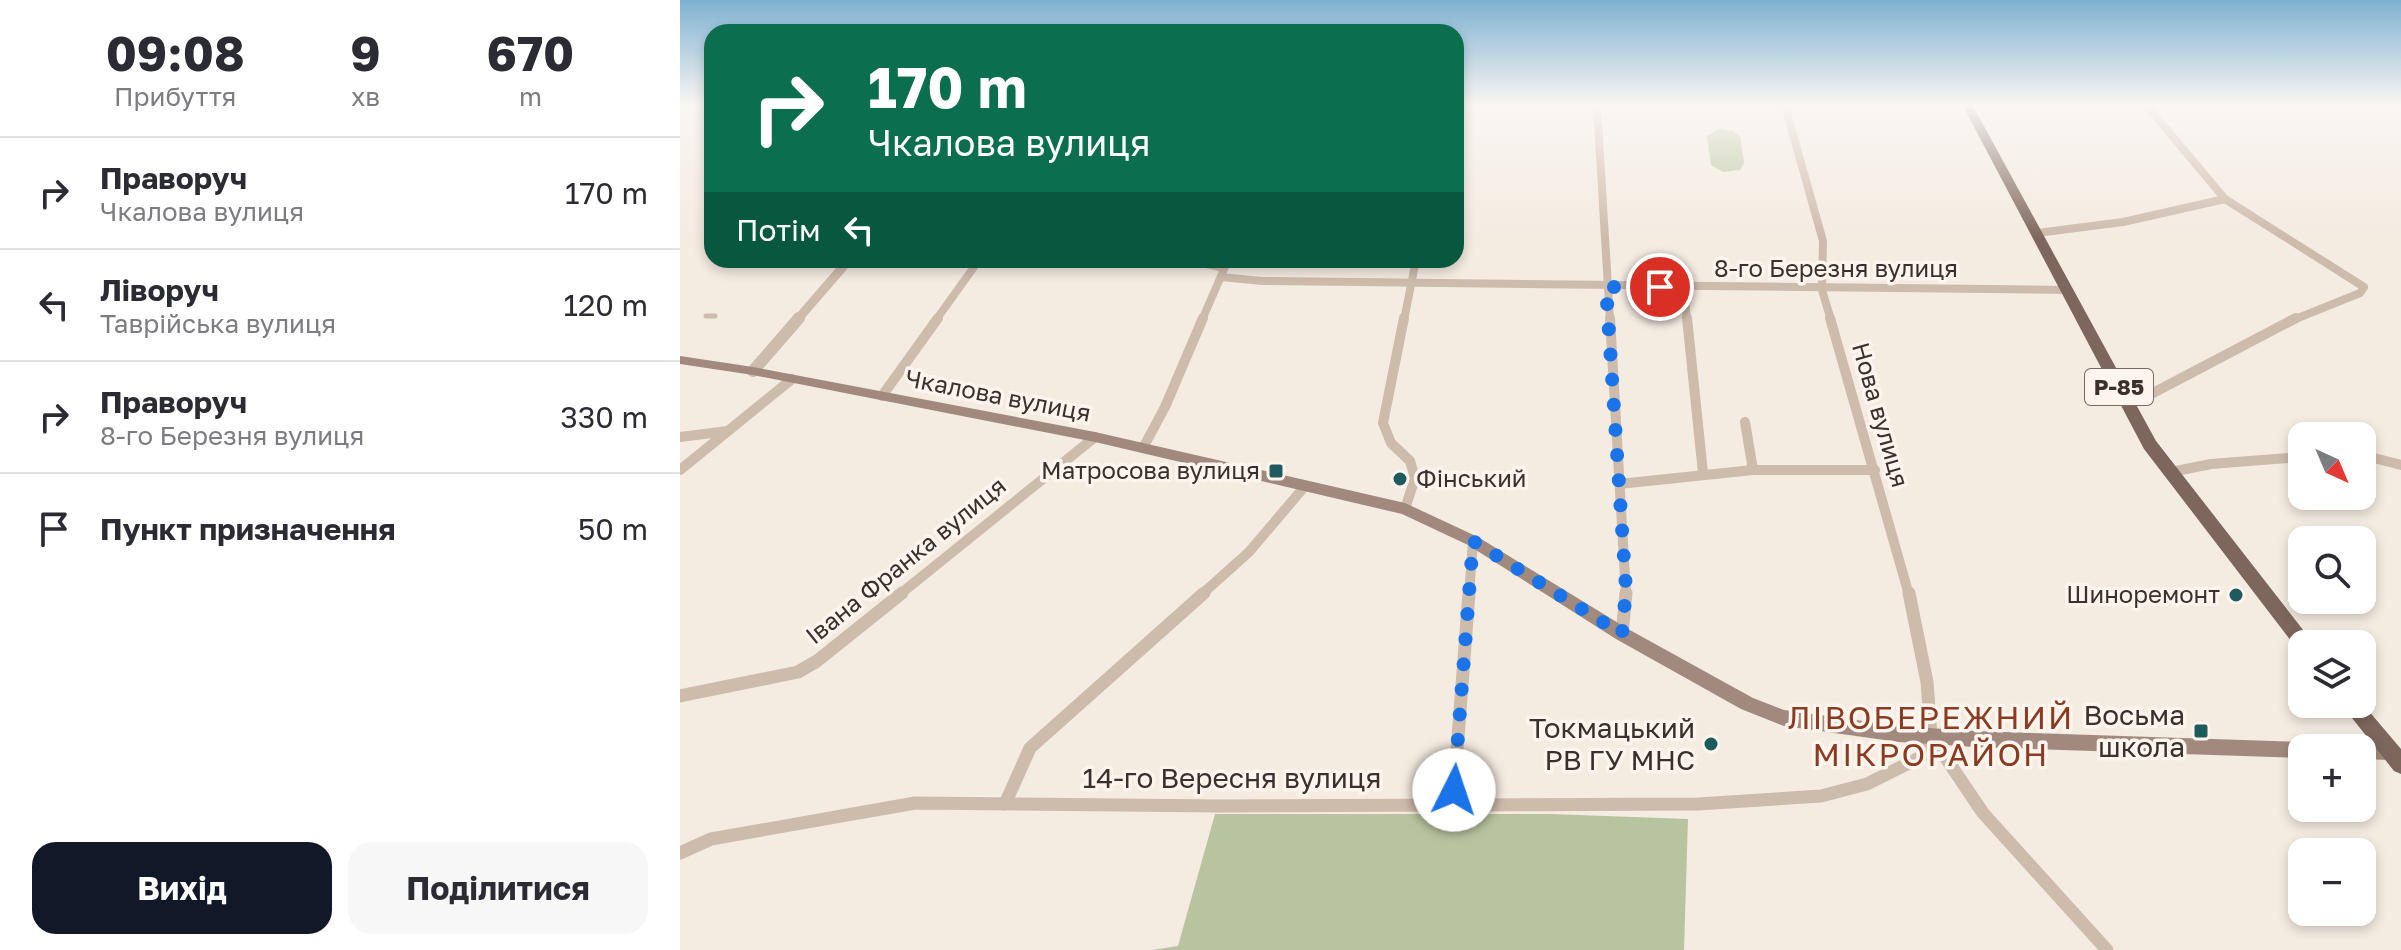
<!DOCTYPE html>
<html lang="uk">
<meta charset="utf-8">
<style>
:root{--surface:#fff;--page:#f7f7f7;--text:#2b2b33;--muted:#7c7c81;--line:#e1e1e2;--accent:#111827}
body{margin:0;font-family:"Golos Text",sans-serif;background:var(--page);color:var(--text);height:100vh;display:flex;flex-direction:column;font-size:30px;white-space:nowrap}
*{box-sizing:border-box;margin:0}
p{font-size:26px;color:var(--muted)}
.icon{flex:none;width:44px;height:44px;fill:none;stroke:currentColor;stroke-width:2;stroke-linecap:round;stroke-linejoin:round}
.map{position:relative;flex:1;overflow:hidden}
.drawer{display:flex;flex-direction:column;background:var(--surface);width:680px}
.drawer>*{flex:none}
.top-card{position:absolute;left:24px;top:24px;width:760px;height:244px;border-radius:24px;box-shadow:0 4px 12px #0003;background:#0b6e4f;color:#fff;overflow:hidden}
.needle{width:52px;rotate:136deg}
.buttons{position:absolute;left:1608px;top:422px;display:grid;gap:16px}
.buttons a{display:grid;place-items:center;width:88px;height:88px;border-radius:16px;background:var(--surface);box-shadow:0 4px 12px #0003;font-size:40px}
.pin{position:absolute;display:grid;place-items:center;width:68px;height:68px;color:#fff;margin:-34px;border:4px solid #fff;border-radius:50%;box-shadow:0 2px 8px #0007}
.me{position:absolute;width:88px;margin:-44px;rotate:4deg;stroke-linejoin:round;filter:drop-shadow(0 0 6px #0008)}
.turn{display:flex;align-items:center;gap:28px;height:168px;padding:0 32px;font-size:36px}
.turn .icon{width:104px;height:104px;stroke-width:2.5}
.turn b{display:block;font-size:56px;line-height:68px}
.then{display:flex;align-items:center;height:76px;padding:0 32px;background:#0003;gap:16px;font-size:30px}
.eta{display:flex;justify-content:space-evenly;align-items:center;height:136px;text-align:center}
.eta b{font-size:48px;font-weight:700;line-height:56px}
.primary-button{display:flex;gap:16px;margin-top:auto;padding:16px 32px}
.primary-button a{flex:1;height:92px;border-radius:24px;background:var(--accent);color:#fff;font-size:32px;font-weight:700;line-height:92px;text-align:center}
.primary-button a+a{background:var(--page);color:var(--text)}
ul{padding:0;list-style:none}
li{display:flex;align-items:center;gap:24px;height:112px;padding:0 32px;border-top:2px solid var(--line)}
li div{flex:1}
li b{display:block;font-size:30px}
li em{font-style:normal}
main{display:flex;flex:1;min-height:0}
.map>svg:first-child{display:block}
.green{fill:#b8c4a0}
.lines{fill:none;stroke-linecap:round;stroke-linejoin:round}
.pedestrian{stroke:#cdbbac;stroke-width:5}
.minor-far2{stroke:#cdbbac;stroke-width:8}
.minor-far1{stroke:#cdbbac;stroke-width:10}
.minor{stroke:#cdbbac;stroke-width:13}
.tertiary-far1{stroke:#cdbbac;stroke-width:9}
.tertiary{stroke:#cdbbac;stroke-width:12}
.secondary{fill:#a18a7d;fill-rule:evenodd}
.primary{fill:#7d675c;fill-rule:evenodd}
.route{stroke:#1a73e8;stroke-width:14;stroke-dasharray:0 25.2}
.poi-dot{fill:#1f5a5e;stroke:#fbf5ee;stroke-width:3}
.labels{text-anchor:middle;stroke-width:7;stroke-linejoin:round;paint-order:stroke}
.shield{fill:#fbf5ee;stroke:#756b66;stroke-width:2}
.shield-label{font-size:22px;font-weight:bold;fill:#3b302b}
.street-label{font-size:24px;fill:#3b302b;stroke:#fbf5ee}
.poi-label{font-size:24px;fill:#3b302b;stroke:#fbf5ee;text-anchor:end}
.near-poi-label{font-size:28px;fill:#3b302b;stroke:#fbf5ee;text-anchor:end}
.near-street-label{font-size:28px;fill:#3b302b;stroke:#fbf5ee}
.near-neighbourhood-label{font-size:32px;letter-spacing:2px;fill:#8c3b22;stroke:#fbf5ee}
</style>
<main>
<section class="drawer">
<div class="eta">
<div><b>09:08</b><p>Прибуття</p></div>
<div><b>9</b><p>хв</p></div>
<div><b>670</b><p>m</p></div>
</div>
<ul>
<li><svg class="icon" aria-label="right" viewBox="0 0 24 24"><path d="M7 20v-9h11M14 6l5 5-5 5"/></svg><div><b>Праворуч</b><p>Чкалова вулиця</p></div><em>170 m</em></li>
<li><svg class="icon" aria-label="left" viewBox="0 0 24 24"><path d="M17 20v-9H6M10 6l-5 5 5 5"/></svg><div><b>Ліворуч</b><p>Таврійська вулиця</p></div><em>120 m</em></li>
<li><svg class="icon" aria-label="right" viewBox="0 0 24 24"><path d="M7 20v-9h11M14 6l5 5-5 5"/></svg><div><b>Праворуч</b><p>8-го Березня вулиця</p></div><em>330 m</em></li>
<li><svg class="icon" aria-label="arrive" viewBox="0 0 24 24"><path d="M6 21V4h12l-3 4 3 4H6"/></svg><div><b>Пункт призначення</b></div><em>50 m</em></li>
</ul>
<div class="primary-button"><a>Вихід</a><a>Поділитися</a></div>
</section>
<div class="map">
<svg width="1721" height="950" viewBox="0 0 1721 950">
<rect width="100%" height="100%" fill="#f4ebe1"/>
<!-- green -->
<g class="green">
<polygon points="1039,129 1053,131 1060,136 1064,163 1060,170 1043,172 1031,165 1027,136"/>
<polygon points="535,814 870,814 1008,819 1004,950 472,950 498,946"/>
</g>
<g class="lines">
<!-- pedestrian -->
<polyline class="pedestrian" points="26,316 35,316"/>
<!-- minor-far2 -->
<g class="minor-far2">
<polyline points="917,106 930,320"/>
<polyline points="1105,106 1143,241 1142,290 1151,320"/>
<polyline points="1467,106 1545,199 1684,287 1680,293 1613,320"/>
<polyline points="1357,233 1443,222 1545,199"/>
<polyline points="509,260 544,268"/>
<polyline points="541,277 582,281 1388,290"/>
<polyline points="1004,287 1007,320"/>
<polyline points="256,320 299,260"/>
<polyline points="522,320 548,260"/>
<polyline points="724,320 736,260"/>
</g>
<!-- minor-far1 -->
<g class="minor-far1">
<polyline points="724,318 703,423 711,443 730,461 735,478 725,509"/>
<polyline points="930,318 946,595"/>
<polyline points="1007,318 1023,473"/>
<polyline points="1150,318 1229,595"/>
<polyline points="202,396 258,318"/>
<polyline points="1446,401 1473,393 1616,318"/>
<polyline points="1065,422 1073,470"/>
<polyline points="0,437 48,431"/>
<polyline points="463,448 485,407 523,318"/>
<polyline points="1682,455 1721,465"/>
<polyline points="0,470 112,379"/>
<polyline points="1491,472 1531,464 1622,457"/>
<polyline points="939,484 1073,470 1195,470"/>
<polyline points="219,595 415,437"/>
<polyline points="521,595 569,552 625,486"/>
<polyline points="789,595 793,541"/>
</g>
<!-- minor -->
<g class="minor">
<polyline points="1229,593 1247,682 1251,736 1303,813 1427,950"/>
<polyline points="942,634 946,593"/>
<polyline points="0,696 118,672 137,661 222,593"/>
<polyline points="773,803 789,593"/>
<polyline points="325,804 350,748 524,593"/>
<polyline points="0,853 31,839 235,803 541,806 1018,804 1141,796 1187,784 1241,757 1251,736"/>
</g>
<!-- tertiary-far1 -->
<polyline class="tertiary-far1" points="117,320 169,260"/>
<!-- tertiary -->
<polyline class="tertiary" points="73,371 119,318"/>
<!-- secondary -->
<g class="secondary">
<polygon points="0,356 73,367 415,432 725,503 798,537 948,629 1073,698 1104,710 1219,726 1295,731 1622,742 1628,744 1630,748 1622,748 1622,758 1295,747 1219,742 1104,726 1061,709 936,639 788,545 722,514 415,442 73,375 0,364"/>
<polygon points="1682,743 1708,744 1714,746 1717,752 1714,758 1708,760 1682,759 1682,748 1675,748"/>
</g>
<!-- primary -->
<g class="primary">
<polygon points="1283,106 1293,106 1476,441 1634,644 1622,644 1622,651 1618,650 1464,449"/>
<polygon points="1682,703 1721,749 1721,774 1714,771 1661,704"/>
</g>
</g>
<!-- sky -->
<linearGradient id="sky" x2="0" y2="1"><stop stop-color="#7eb2d2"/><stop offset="0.44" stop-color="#faf6f2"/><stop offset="1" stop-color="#faf6f2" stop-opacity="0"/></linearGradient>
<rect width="1721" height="239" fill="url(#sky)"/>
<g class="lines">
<!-- route -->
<polyline class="route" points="774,790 793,541 942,634 946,589 926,287 980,287"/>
</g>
<!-- markers -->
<g class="poi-dot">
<rect x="588" y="463" width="16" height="16" rx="4"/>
<circle cx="720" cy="479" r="8"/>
<circle cx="1556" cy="595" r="8"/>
<rect x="1513" y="723" width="16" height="16" rx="4"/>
<circle cx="1031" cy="744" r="8"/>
</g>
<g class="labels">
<!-- shield labels -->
<rect class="shield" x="1405" y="369" width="68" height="36" rx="6"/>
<g class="shield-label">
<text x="1439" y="395">Р-85</text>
</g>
<!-- street labels -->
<g class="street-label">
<text x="1156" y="277">8-го Березня вулиця</text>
<text transform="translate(318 396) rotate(11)" y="8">Чкалова вулиця</text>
<text transform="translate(1200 415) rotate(74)" y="8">Нова вулиця</text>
<text transform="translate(226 561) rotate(-39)" y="8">Івана Франка вулиця</text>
</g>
<!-- poi labels -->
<g class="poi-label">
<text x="580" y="479">Матросова вулиця</text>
<text x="736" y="487" text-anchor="start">Фінський</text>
<text x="1540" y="603">Шиноремонт</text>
</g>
<!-- near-poi labels -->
<g class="near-poi-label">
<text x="1505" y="725">Восьма<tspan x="1505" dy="32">школа</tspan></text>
<text x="1015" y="738">Токмацький<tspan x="1015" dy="32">РВ ГУ МНС</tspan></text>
</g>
<!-- near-street labels -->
<g class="near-street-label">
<text x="552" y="788">14-го Вересня вулиця</text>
</g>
<!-- near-neighbourhood labels -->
<g class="near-neighbourhood-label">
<text x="1251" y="729">ЛІВОБЕРЕЖНИЙ<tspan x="1251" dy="37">МІКРОРАЙОН</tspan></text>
</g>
</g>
</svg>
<div class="buttons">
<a><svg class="needle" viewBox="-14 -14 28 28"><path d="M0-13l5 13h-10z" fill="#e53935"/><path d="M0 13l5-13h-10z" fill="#7c7c81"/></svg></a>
<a><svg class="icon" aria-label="search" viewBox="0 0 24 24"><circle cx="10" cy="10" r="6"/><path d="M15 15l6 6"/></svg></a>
<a><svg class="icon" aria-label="layers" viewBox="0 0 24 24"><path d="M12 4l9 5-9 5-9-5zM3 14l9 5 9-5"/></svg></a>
<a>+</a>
<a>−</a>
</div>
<div class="pin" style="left:980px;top:287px;background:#d93025"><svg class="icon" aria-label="arrive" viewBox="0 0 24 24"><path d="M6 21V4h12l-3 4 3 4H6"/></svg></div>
<svg class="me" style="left:774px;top:790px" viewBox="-20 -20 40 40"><circle r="19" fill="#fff"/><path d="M0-13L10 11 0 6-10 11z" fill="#1a73e8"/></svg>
<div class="top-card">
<div class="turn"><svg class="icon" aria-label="right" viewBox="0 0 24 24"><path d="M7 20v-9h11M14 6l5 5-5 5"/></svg><div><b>170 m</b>Чкалова вулиця</div></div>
<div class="then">Потім<svg class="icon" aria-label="left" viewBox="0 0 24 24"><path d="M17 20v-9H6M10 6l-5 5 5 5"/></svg></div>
</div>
</div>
</main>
